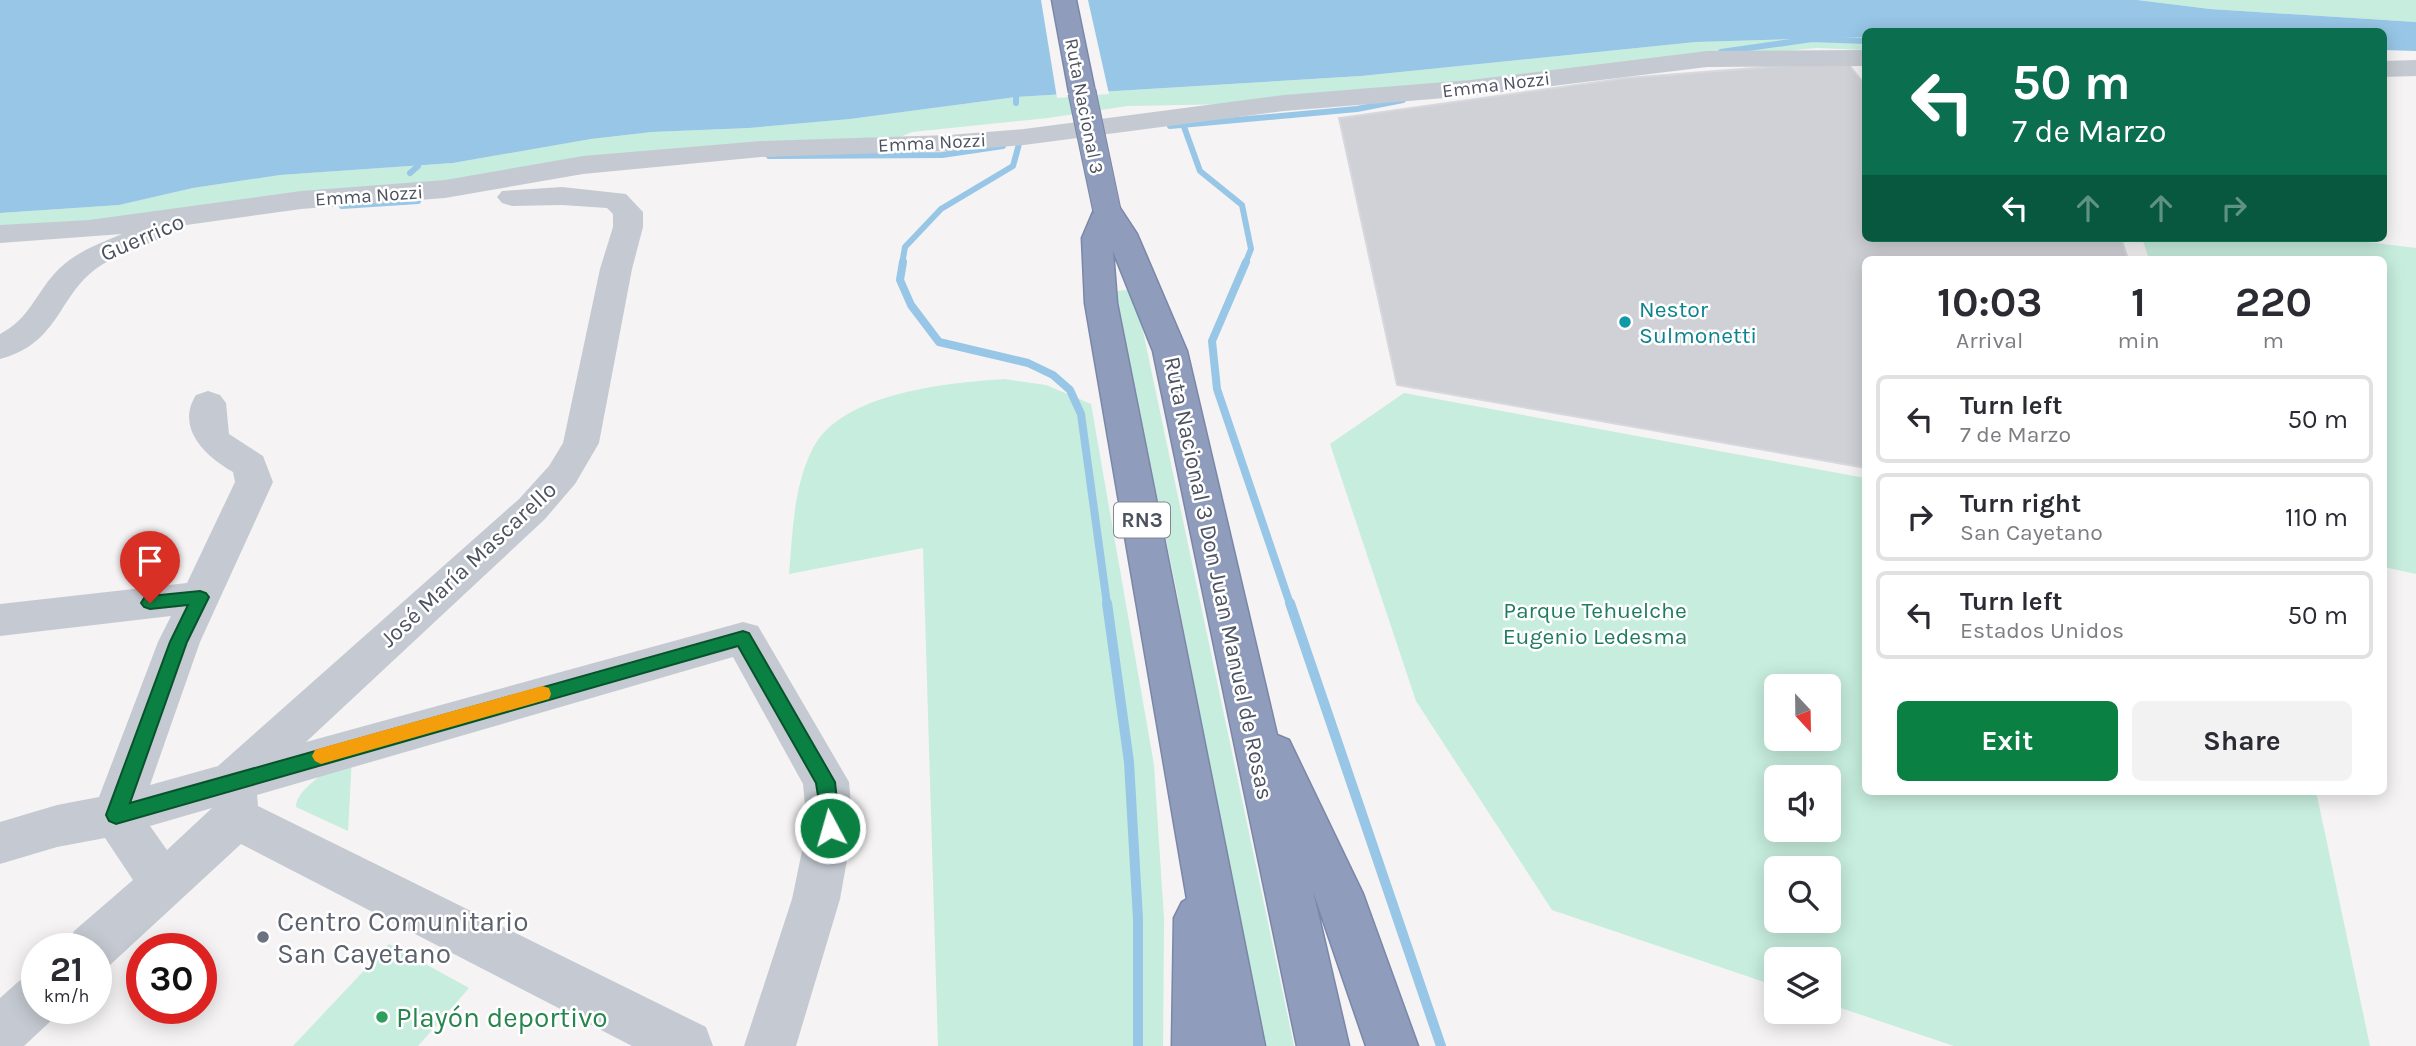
<!DOCTYPE html>
<meta charset="utf-8">
<style>
:root{--surface:#fff;--page:#f2f2f3;--text:#2b2b33;--muted:#7c7c81;--line:#e1e1e2;--accent:#0b8043}
body{margin:0;font-family:Karla,sans-serif;background:var(--page);color:var(--text);height:100vh;display:flex;flex-direction:column;font-size:26px;white-space:nowrap}
*{box-sizing:border-box;margin:0}
p{font-size:23px;color:var(--muted)}
.icon{flex:none;width:38px;height:38px;fill:none;stroke:currentColor;stroke-width:2;stroke-linecap:round;stroke-linejoin:round}
.map{position:relative;flex:1;overflow:hidden}
.panel{position:absolute;left:1862px;top:256px;width:525px;height:539px;display:flex;flex-direction:column;background:var(--surface);border-radius:10px;box-shadow:0 4px 18px #0003}
.panel>*{flex:none}
.top-card{position:absolute;left:1862px;top:28px;width:525px;height:214px;border-radius:10px;box-shadow:0 4px 18px #0003;background:#0b6e4f;color:#fff;overflow:hidden}
.needle{width:46px;rotate:158deg}
.fabs{position:absolute;left:1764px;top:674px;display:grid;gap:14px}
.fabs a{display:grid;place-items:center;width:77px;height:77px;border-radius:10px;background:var(--surface);box-shadow:0 4px 18px #0003;font-size:35px}
.speed{position:absolute;left:21px;top:933px;display:flex;gap:14px;font-size:35px;font-weight:700;text-align:center}
.speed>*{display:grid;place-content:center;width:91px;height:91px;border-radius:50%;background:var(--surface);box-shadow:0 4px 18px #0003;line-height:1}
.speed small{font-size:18px;font-weight:400}
.speed .limit{border:10px solid #d22;background:#fff;color:#111}
.pin{position:absolute;display:grid;place-items:center;width:60px;height:60px;color:#fff;margin:-72px -30px;border-radius:50% 50% 50% 0;rotate:-45deg;box-shadow:0 0 7px #0007}
.pin .icon{rotate:45deg}
.me{position:absolute;width:77px;margin:-38px;rotate:354deg;stroke-linejoin:round;filter:drop-shadow(0 0 5px #0008)}
.turn{display:flex;align-items:center;gap:24px;height:147px;padding:0 35px;font-size:32px}
.turn .icon{width:91px;height:91px;stroke-width:2.5}
.turn b{display:block;font-size:49px;line-height:60px}
.lanes{display:flex;align-items:center;height:66px;padding:0 35px;background:#0003;justify-content:center;gap:35px;direction:ltr}
.lanes .off{opacity:.35}
.eta{display:flex;justify-content:space-evenly;align-items:center;height:119px;text-align:center}
.eta b{font-size:42px;font-weight:700;line-height:49px}
.button{display:flex;gap:14px;margin-top:auto;padding:14px 35px}
.button a{flex:1;height:80px;border-radius:10px;background:var(--accent);color:#fff;font-size:28px;font-weight:700;line-height:80px;text-align:center}
.button a+a{background:var(--page);color:var(--text)}
ul{padding:0;list-style:none}
li{display:flex;align-items:center;gap:21px;height:88px;margin:0 14px 10px;padding:0 21px;border:4px solid var(--line);border-radius:10px}
li div{flex:1}
li b{display:block;font-size:26px}
li em{font-style:normal}
.map>svg:first-child{display:block}
.green{fill:#c6eddd;fill-rule:evenodd}
.water{fill:#97c6e6}
.pier{fill:#f5f3f3}
.lines{fill:none;stroke-linecap:round;stroke-linejoin:round}
.stream-far2{stroke:#97c6e6;stroke-width:6}
.stream-far1{stroke:#97c6e6;stroke-width:8}
.stream{stroke:#97c6e6;stroke-width:10}
.building{fill:#d0d1d6;stroke:#d7d8dd;stroke-width:2}
.highway-casing{stroke:#7a87a8;stroke-width:3}
.minor{fill:#c5cad2;fill-rule:evenodd}
.highway{fill:#8f9cbc;fill-rule:evenodd}
.highway-bridge-casing{stroke:#7a87a8;stroke-width:29;stroke-linecap:butt}
.highway-bridge{stroke:#8f9cbc;stroke-width:27}
.route{fill:#0b8043;stroke:#07532c;stroke-width:2}
.slow{fill:#f59e0b}
.culture-dot{fill:#0f9aa8;stroke:#fff;stroke-width:2.5}
.worship-dot{fill:#6b7280;stroke:#fff;stroke-width:2.5}
.leisure-dot{fill:#2e9e5b;stroke:#fff;stroke-width:2.5}
.labels{text-anchor:middle;stroke-width:5;stroke-linejoin:round;paint-order:stroke}
.far-street-label{font-size:19px;fill:#4c525f;stroke:#fff}
.shield{fill:#fff;stroke:#82868f;stroke-width:2}
.shield-label{font-size:21px;font-weight:bold;fill:#4c525f}
.street-label{font-size:23px;fill:#4c525f;stroke:#fff}
.culture-label{font-size:23px;fill:#0d838f;stroke:#fff;text-anchor:start}
.park-label{font-size:23px;fill:#207c61;stroke:#fff}
.near-worship-label{font-size:28px;fill:#5b616d;stroke:#fff;text-anchor:start}
.near-leisure-label{font-size:28px;fill:#27864d;stroke:#fff;text-anchor:start}
</style>
<div class="map">
<svg width="2416" height="1046" viewBox="0 0 2416 1046">
<rect width="100%" height="100%" fill="#f5f3f3"/>
<!-- green -->
<g class="green">
<polygon points="2137,0 2416,0 2416,22 2210,9"/>
<polygon points="1865,37 1865,50 1817,48 1587,69 1284,103 1127,106 1048,118 912,132 888,142 432,186 92,223 0,228 0,213 119,205 193,188 280,175 453,163 591,139 652,132 749,128 850,119 1016,97 1361,76 1696,42"/>
<polygon points="2142,238 2334,238 2416,248 2416,574 2384,567 2384,259 2149,259"/>
<polygon points="1127,290 1136,298 1294,1046 1262,1046 1175,583 1116,301 1117,291"/>
<path d="M1004 379 1046 385 1091 404 1154 765 1164 919 1163 1046H938L923 548 789 574C793 532 793 487 813 448 843 392 948 383 1004 379Z"/>
<path d="M1404 393 1865 478 1866 791H2316L2370 1046H1954L1829 1004V959H1776V986L1552 910 1416 701 1330 444ZM1829 686V738H1776V686ZM1829 777V830H1776V777ZM1829 868V920H1776V868Z"/>
<path d="M352 757 348 831 296 807C295 789 336 764 352 757Z"/>
<polygon points="389,944 469,988 418,1046 293,1046"/>
</g>
<!-- water -->
<polygon class="water" points="0,0 2137,0 2210,9 2416,22 2416,51 2384,50 2384,32 1866,32 1865,37 1696,42 1361,76 1016,97 850,119 749,128 652,132 591,139 453,163 280,175 193,188 119,205 0,213"/>
<!-- pier -->
<polygon class="pier" points="1041,0 1088,0 1109,94 1057,98"/>
<g class="lines">
<!-- stream-far2 -->
<g class="stream-far2">
<polyline points="1721,52 1812,39 1866,41"/>
<polyline points="1016,97 1016,103"/>
<polyline points="1183,124 1200,171 1242,205 1251,249 1245,264"/>
<polyline points="1170,126 1357,109 1403,100"/>
<polyline points="769,156 942,155 1003,146"/>
<polyline points="410,173 418,166"/>
<polyline points="342,206 418,201"/>
<polyline points="902,264 905,247 941,209 1013,166 1019,144"/>
</g>
<!-- stream-far1 -->
<g class="stream-far1">
<polyline points="903,262 900,280 911,305 939,342 1028,363 1053,375 1070,390 1081,414 1107,604"/>
<polyline points="1246,262 1212,341 1217,389 1290,604"/>
</g>
<!-- stream -->
<g class="stream">
<polyline points="1107,603 1129,762 1138,919 1138,1046"/>
<polyline points="1290,603 1441,1046"/>
</g>
</g>
<!-- building -->
<polygon class="building" points="1846,61 1866,86 1866,238 2121,238 2128,259 1866,259 1866,468 1397,385 1339,118 1627,78"/>
<g class="lines">
<defs>
<g id="highway">
<polygon points="1052,0 1076,0 1095,92 1091,98 1082,100 1073,98 1069,92"/>
<polygon points="1107,202 1118,205 1137,234 1187,351 1277,735 1289,740 1363,894 1418,1046 1366,1046 1313,891 1349,1046 1297,1046 1153,351 1113,251 1117,303 1265,1046 1172,1046 1174,918 1182,902 1187,899 1085,303 1082,238 1096,205"/>
</g>
</defs>
<!-- highway casing -->
<use href="#highway" class="highway-casing"/>
<!-- minor -->
<g class="minor">
<path d="M1866 50V66L1707 67 1470 96 1284 111 1024 145 949 151 761 157 583 174 445 198 301 209 158 229 161 234 157 240C138 249 114 256 97 268 57 297 60 343 0 359V334C29 319 35 295 55 273 73 253 98 244 122 234L0 243V225L89 220 301 191 445 180 583 156 761 141 949 135 1024 129 1284 95 1470 80 1707 51Z"/>
<polygon points="2416,60 2416,76 2384,77 2384,61"/>
<path d="M562 187 626 194 643 212V227L632 269 599 443 575 484 545 519 306 742 743 622 758 626 849 782 853 827 840 899 796 1046H744L792 899 807 827 803 784 733 657 257 795 258 806 706 1027 713 1046H632L241 844 110 965 96 970V948H67L74 931 133 880 105 838 57 847 0 864V822L57 805 99 797 158 642 171 616 0 636V604L187 583 235 482 233 472C206 457 175 428 196 395L208 391 220 395 226 403 229 434 263 456 273 482 200 642 150 785 218 766 519 499 549 466 563 443 600 269 613 227V214L607 208 562 205 512 206 502 203 497 197 502 191ZM212 808 167 850 150 826Z"/>
<polygon points="37,974 37,1008 59,1008 55,1017 24,1046 0,1046 0,998 19,981"/>
</g>
<!-- highway -->
<use href="#highway" class="highway"/>
<defs>
<polyline id="highway-bridge" points="1082,92 1107,211"/>
</defs>
<!-- highway-bridge casing -->
<use href="#highway-bridge" class="highway-bridge-casing"/>
<!-- highway-bridge -->
<use href="#highway-bridge" class="highway-bridge"/>
</g>
<!-- route -->
<polygon class="route" points="200,591 206,593 209,597 187,642 130,803 743,631 749,633 835,782 840,828 837,834 830,836 824,834 816,783 738,646 116,824 109,821 106,815 170,642 188,605 150,609 144,607 141,603 144,598 150,596"/>
<!-- slow -->
<polygon class="slow" points="542,686 549,688 551,694 549,699 542,701 321,764 315,761 312,756 315,750 321,748"/>
<!-- markers -->
<circle class="culture-dot" cx="1625" cy="322" r="7"/>
<circle class="worship-dot" cx="263" cy="937" r="7"/>
<circle class="leisure-dot" cx="382" cy="1017" r="7"/>
<g class="labels">
<!-- far-street labels -->
<g class="far-street-label">
<text transform="translate(1496 84) rotate(-7)" y="7">Emma Nozzi</text>
<text transform="translate(1085 106) rotate(79)" y="7">Ruta Nacional 3</text>
<text transform="translate(932 142) rotate(-3)" y="7">Emma Nozzi</text>
<text transform="translate(369 195) rotate(-4)" y="7">Emma Nozzi</text>
</g>
<!-- shield labels -->
<rect class="shield" x="1114" y="502.5" width="56" height="35" rx="5"/>
<g class="shield-label">
<text x="1142" y="527">RN3</text>
</g>
<!-- street labels -->
<g class="street-label">
<text transform="translate(142 237) rotate(-23)" y="8">Guerrico</text>
<text transform="translate(468 564) rotate(-43)" y="8">José María Mascarello</text>
<text transform="translate(1219 578) rotate(78)" y="8">Ruta Nacional 3 Don Juan Manuel de Rosas</text>
</g>
<!-- culture labels -->
<g class="culture-label">
<text x="1639" y="317">Nestor<tspan x="1639" dy="26">Sulmonetti</tspan></text>
</g>
<!-- park labels -->
<g class="park-label">
<text x="1595" y="618">Parque Tehuelche<tspan x="1595" dy="26">Eugenio Ledesma</tspan></text>
</g>
<!-- near-worship labels -->
<g class="near-worship-label">
<text x="277" y="931">Centro Comunitario<tspan x="277" dy="32">San Cayetano</tspan></text>
</g>
<!-- near-leisure labels -->
<g class="near-leisure-label">
<text x="396" y="1027">Playón deportivo</text>
</g>
</g>
</svg>
<div class="fabs">
<a><svg class="needle" viewBox="-14 -14 28 28"><path d="M0-13l5 13h-10z" fill="#e53935"/><path d="M0 13l5-13h-10z" fill="#7c7c81"/></svg></a>
<a><svg class="icon" aria-label="sound" viewBox="0 0 24 24"><path d="M4 9h4l5-4v14l-5-4H4zM17 9q2 3 0 6"/></svg></a>
<a><svg class="icon" aria-label="search" viewBox="0 0 24 24"><circle cx="10" cy="10" r="6"/><path d="M15 15l6 6"/></svg></a>
<a><svg class="icon" aria-label="layers" viewBox="0 0 24 24"><path d="M12 4l9 5-9 5-9-5zM3 14l9 5 9-5"/></svg></a>
</div>
<div class="speed"><div>21<small>km/h</small></div><div class="limit">30</div></div>
<div class="pin" style="left:150px;top:603px;background:#d93025"><svg class="icon" aria-label="arrive" viewBox="0 0 24 24"><path d="M6 21V4h12l-3 4 3 4H6"/></svg></div>
<svg class="me" style="left:830px;top:828px" viewBox="-20 -20 40 40"><circle r="17" fill="#0b8043" stroke="#fff" stroke-width="3"/><path d="M0-11L8 9 0 5-8 9z" fill="#fff"/></svg>
<div class="top-card">
<div class="turn"><svg class="icon" aria-label="left" viewBox="0 0 24 24"><path d="M17 20v-9H6M10 6l-5 5 5 5"/></svg><div><b>50 m</b>7 de Marzo</div></div>
<div class="lanes"><svg class="icon" aria-label="left" viewBox="0 0 24 24"><path d="M17 20v-9H6M10 6l-5 5 5 5"/></svg><svg class="icon off" aria-label="ahead" viewBox="0 0 24 24"><path d="M12 20V5M6 11l6-6 6 6"/></svg><svg class="icon off" aria-label="ahead" viewBox="0 0 24 24"><path d="M12 20V5M6 11l6-6 6 6"/></svg><svg class="icon off" aria-label="right" viewBox="0 0 24 24"><path d="M7 20v-9h11M14 6l5 5-5 5"/></svg></div>
</div>
<section class="panel">
<div class="eta">
<div><b>10:03</b><p>Arrival</p></div>
<div><b>1</b><p>min</p></div>
<div><b>220</b><p>m</p></div>
</div>
<ul>
<li><svg class="icon" aria-label="left" viewBox="0 0 24 24"><path d="M17 20v-9H6M10 6l-5 5 5 5"/></svg><div><b>Turn left</b><p>7 de Marzo</p></div><em>50 m</em></li>
<li><svg class="icon" aria-label="right" viewBox="0 0 24 24"><path d="M7 20v-9h11M14 6l5 5-5 5"/></svg><div><b>Turn right</b><p>San Cayetano</p></div><em>110 m</em></li>
<li><svg class="icon" aria-label="left" viewBox="0 0 24 24"><path d="M17 20v-9H6M10 6l-5 5 5 5"/></svg><div><b>Turn left</b><p>Estados Unidos</p></div><em>50 m</em></li>
</ul>
<div class="button"><a>Exit</a><a>Share</a></div>
</section>
</div>
